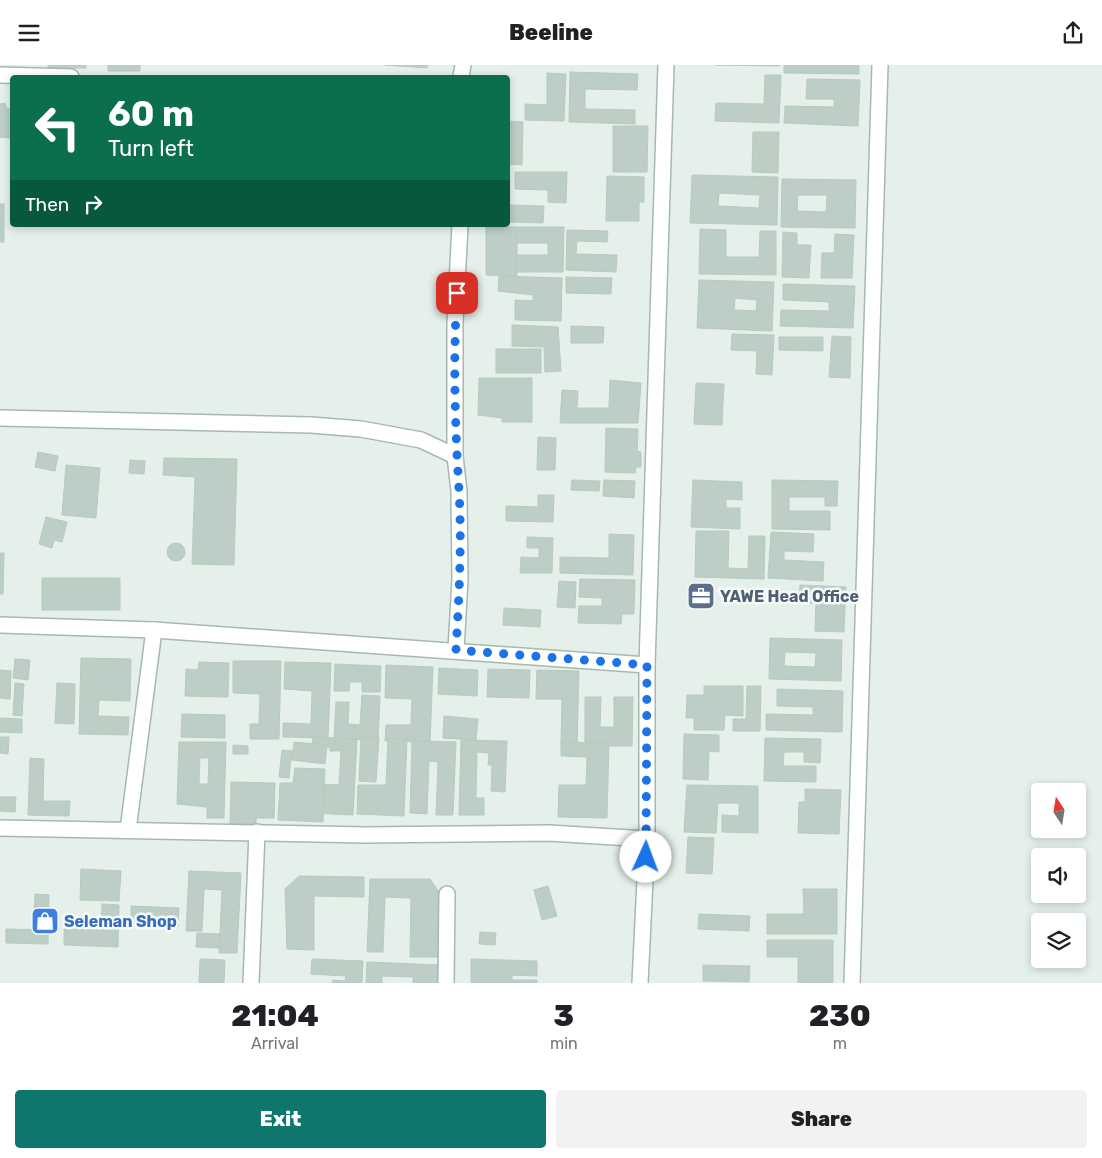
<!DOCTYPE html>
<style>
:root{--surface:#fff;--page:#f2f2f2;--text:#202124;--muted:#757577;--accent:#0f766e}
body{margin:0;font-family:Rubik,sans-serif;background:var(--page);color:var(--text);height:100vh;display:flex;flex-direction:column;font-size:19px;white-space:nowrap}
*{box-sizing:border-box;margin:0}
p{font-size:16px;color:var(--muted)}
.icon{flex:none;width:28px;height:28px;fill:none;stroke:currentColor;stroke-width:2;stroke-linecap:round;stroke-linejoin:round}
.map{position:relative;height:918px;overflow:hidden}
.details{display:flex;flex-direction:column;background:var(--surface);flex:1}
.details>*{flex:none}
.banner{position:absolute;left:10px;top:10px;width:500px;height:152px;border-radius:5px;box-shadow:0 2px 8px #0003;background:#0b6e4f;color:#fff;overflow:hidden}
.needle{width:32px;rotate:348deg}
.fabs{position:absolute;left:1031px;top:718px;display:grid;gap:10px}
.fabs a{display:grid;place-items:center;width:55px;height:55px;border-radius:5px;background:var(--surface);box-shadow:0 2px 8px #0003;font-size:25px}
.pin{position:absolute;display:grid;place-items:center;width:42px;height:42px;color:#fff;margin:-21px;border-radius:10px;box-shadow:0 2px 8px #0006}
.me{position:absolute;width:55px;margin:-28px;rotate:2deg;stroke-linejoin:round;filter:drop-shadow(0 0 4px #0008)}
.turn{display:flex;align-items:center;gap:18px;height:105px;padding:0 15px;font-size:22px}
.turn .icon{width:65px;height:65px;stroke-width:2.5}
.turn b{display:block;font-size:35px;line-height:42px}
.then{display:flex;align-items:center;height:48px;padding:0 15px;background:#0003;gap:10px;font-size:19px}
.eta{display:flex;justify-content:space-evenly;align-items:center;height:85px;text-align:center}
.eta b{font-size:30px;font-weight:800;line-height:35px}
.action{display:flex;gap:10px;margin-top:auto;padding:10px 15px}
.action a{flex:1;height:58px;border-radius:5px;background:var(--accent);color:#fff;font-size:20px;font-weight:800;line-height:58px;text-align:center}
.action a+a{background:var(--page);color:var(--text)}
header{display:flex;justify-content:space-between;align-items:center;height:65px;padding:0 15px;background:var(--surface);font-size:22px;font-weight:800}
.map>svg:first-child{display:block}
.building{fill:#bccec5;stroke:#b6cac0;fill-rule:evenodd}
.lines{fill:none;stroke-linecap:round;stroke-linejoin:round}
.street-casing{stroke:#a6b9b1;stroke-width:18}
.street{stroke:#fff;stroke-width:15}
.route{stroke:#1a73e8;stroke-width:9;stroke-dasharray:0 16.2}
.labels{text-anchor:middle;stroke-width:5;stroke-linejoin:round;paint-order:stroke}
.service-label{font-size:16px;font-weight:bold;fill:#4e5e75;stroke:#f6fbf8;text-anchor:start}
.shop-label{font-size:16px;font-weight:bold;fill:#366cbe;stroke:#f6fbf8;text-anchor:start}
</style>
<header><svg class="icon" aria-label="menu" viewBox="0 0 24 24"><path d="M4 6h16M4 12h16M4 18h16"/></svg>Beeline<svg class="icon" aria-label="share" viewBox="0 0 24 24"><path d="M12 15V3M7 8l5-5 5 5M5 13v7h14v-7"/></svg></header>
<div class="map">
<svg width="1102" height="918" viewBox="0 0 1102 918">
<rect width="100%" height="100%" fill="#e5f0ea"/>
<!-- building -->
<g class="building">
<rect x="48" y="0" width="38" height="3"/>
<rect x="108" y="0" width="32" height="6"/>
<polygon points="385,0 428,0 427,3"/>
<polygon points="715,0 779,0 779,1"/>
<polygon points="784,0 859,0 859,9 784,8"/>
<polygon points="570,7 638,9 637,25 585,24 585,44 635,45 635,59 569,57"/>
<polygon points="547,8 566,9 564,56 525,55 525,39 547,40"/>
<polygon points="765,10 781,10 779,58 715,56 716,38 764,39"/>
<polygon points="807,14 860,15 858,61 784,58 785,41 834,42 834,34 806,34"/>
<polygon points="5,38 7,44 12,44 12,73 0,72 0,39"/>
<polygon points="508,56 523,57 522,100 508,99"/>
<polygon points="613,61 648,61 647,107 613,107"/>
<polygon points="753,67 779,67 778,108 752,107"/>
<polygon points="515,107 567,107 566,138 548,137 548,125 515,124"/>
<path d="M692 110 778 112 777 160 690 158ZM719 128 760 130 759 143 718 141Z"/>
<polygon points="607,111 644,112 644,137 639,137 639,156 606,156"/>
<path d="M782 114 856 115 855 163 781 162ZM798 130H827L826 147 797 146Z"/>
<rect x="0" y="139" width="4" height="38"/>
<polygon points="508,140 544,141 543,158 508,157"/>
<polygon points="486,162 517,162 517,211 486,210"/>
<polygon points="517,162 564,162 563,207 517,207 517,190 548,190 548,178 517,178"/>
<polygon points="700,164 726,165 726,192 759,192 760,166 776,166 776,210 699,209"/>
<polygon points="567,165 608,166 607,177 577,176 576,189 617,190 616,207 566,205"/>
<polygon points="783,167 797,168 797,180 811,180 809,213 782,212"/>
<polygon points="835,169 854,170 852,213 821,213 822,188 834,188"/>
<polygon points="499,211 562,213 561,256 515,255 515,235 533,236 533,230 498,226"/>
<polygon points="566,212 612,213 611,229 566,228"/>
<path d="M699 215 774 217 772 266 697 263ZM735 233 757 235 756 246 734 245Z"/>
<polygon points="783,219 855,221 853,263 780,261 781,245 829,246 829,237 783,235"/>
<polygon points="512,260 558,262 561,306 545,307 544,282 512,281"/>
<polygon points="571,261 604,262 603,278 571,278"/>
<polygon points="732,269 774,270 772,310 756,309 757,286 731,285"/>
<polygon points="832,271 851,272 850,313 829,312"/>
<polygon points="779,272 823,272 823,286 779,285"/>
<rect x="496" y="284" width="45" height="24"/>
<polygon points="479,313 532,313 532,357 502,357 502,353 478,350"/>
<polygon points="610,315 641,318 638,358 560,358 562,325 578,326 577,343 609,343"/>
<polygon points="696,318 724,319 722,360 694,359"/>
<polygon points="606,363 638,364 637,386 641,387 641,402 636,402 635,408 605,407"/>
<polygon points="538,372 556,373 555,405 537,405"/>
<polygon points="38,387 58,391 55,406 35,402"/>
<polygon points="164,393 237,394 234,500 192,499 195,412 163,410"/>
<polygon points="130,395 145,396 144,409 129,408"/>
<polygon points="66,400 100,403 96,453 62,450"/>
<polygon points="572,415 600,416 599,426 571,425"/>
<polygon points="604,415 635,416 634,433 603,431"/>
<polygon points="693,415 742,417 742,435 726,434 726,443 740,443 740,464 691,462"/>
<polygon points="772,415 838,416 837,441 825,441 825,432 789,432 789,446 830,446 830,465 772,464"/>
<polygon points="538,430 554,430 553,457 506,456 506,441 538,442"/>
<polygon points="46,452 67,457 62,477 54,475 52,483 39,479"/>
<polygon points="696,466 729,466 728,503 748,504 749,471 765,471 764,514 695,512"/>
<polygon points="771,467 814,469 813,487 784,486 784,495 824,497 823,516 768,513"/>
<polygon points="609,469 634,470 633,510 560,508 560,492 609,493"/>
<polygon points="527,472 553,473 552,508 520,508 521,492 539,493 539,483 527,483"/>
<circle cx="176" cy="487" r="9"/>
<polygon points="0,488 4,488 3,529 0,529"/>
<rect x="42" y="513" width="78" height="32"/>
<polygon points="580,514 635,515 634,549 622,549 621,559 578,558 579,541 602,541 602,533 579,532"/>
<polygon points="559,516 576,517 575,543 557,542"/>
<polygon points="800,520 846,522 844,567 815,566 816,538 799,538"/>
<polygon points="504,543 541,545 540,562 503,560"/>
<path d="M770 573 842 575 841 616 769 614ZM785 587 816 588 815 602 784 601Z"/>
<polygon points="81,593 131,594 130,636 99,635 98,651 129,652 128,670 79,669"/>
<polygon points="15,594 30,595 28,615 13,613"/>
<polygon points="233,596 281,596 279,674 250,674 250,659 259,659 260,629 233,628"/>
<polygon points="199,597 229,598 228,632 185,631 186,604 198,605"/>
<polygon points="285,597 331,598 328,673 283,672 283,658 311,659 312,626 284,624"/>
<polygon points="335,599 381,601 380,627 362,627 362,617 350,617 349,626 334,626"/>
<polygon points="386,600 433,602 430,677 385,676 386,660 411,660 412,634 385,633"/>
<polygon points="439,603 478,605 477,631 438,629"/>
<polygon points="488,604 530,605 529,633 487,632"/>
<polygon points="0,605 11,606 10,634 0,633"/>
<polygon points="537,605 579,606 577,680 561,680 562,634 536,634"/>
<polygon points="15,618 24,619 22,651 13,650"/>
<polygon points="57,618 75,619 74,659 55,658"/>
<polygon points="704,621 743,621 743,651 725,650 724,665 694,665 694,653 686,653 687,630 704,630"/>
<polygon points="747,621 761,621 760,666 733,666 733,654 746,654"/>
<polygon points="777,624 843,626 842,667 766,665 766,649 813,650 813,642 777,641"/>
<polygon points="362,630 380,631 378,675 334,674 336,637 349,637 348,659 360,660"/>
<polygon points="585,632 601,632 600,662 614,662 614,632 633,632 632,681 585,681"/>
<polygon points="182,649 225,650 225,673 181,672"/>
<polygon points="444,651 478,654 476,675 443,673"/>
<polygon points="0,653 22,654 22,668 0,667"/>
<polygon points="684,669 719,670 719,687 709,686 708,715 683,714"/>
<polygon points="0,672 9,672 8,689 0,688"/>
<polygon points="313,672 357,674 353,750 309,748 311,719 339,720 341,686 330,686 330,682 312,681"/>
<polygon points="361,672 379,673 376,717 359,716"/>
<polygon points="388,673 407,674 404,751 357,749 358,720 386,720"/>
<polygon points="765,673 821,674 820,698 804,697 804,687 784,687 783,701 816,701 816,717 764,716"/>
<polygon points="461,675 507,676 505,727 491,726 492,700 488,700 489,688 477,687 476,733 484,733 484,750 459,750"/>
<polygon points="412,676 456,677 453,750 436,750 438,697 429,696 427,749 410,748"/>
<path d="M179 677H226L224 753H207V742L177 739ZM200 693H209L208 719H199Z"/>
<polygon points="294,677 327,680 325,699 292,695"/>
<polygon points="561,677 609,678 607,753 558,752 559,720 586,720 587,692 561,691"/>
<polygon points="233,680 248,681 248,689 233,689"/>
<polygon points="282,685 292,686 289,713 279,712"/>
<polygon points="30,693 44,694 43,736 70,736 69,751 28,750"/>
<polygon points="295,703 325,704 323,757 278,755 280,718 293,718"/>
<polygon points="231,717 275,718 274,753 256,753 256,759 230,759"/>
<polygon points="687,720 758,721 758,768 722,767 722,750 739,751 739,738 718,738 716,768 684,767"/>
<polygon points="805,724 841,725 839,769 798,768 799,737 805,737"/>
<polygon points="0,732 16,732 15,747 0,746"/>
<polygon points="688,772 714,773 712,809 686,808"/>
<polygon points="81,804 121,806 119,836 80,835"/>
<polygon points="189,806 241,808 237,888 219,888 222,825 204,824 202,866 186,866"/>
<polygon points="299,811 364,812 364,832 314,831 314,885 287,884 285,824"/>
<polygon points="370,814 430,814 444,834 441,892 410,892 411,833 385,832 383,887 367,887"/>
<polygon points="548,821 557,851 542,855 534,825"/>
<polygon points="803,824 837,824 837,869 767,869 767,849 804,849"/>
<polygon points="35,829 49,830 48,879 6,878 6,864 41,865 41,855 34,855"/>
<polygon points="102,839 119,840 118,882 64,880 64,864 101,865"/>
<polygon points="131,841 179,843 178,862 131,860"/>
<polygon points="699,849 750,851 749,866 698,864"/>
<polygon points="480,867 496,868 495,880 479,879"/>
<polygon points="197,868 220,869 219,883 196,882"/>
<polygon points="767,875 833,875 833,918 798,918 798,892 767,892"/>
<polygon points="200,894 225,895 224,918 199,918"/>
<polygon points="312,894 363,896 362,918 332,918 333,915 345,916 346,911 311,909"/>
<polygon points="471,894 537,896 537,911 512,910 512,915 537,915 537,918 471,918"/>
<polygon points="367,897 439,900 438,918 413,918 413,912 382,911 382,918 366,918"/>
<polygon points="703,900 750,901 749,917 703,916"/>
</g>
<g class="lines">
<defs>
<g id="street">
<polyline points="0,10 71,12"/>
<polyline points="461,12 463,0"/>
<polyline points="0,353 311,360 361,364 421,375 455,391"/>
<polyline points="0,560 154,565 647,600"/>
<polyline points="456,585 460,514 459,426 455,391 455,258 460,160"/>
<polyline points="0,763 365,770 549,768 647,774"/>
<polyline points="128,765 154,565"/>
<polyline points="251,918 257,767"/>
<polyline points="446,918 447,829"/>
<polyline points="640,918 647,774 647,600 666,0"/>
<polyline points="852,918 880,0"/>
</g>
</defs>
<!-- street casing -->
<use href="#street" class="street-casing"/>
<!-- street -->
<use href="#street" class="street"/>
</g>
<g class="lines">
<!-- route -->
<path class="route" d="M457 228C453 294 455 360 459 425 462 479 459 532 456 585L647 600 646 792"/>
</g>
<!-- icons -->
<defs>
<symbol id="office-square" viewBox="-11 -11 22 22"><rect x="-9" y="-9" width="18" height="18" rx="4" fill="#5c6f8a" stroke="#f6fbf8"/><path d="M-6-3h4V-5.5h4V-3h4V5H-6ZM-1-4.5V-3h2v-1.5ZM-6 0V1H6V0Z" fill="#fff"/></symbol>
<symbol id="shop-square" viewBox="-11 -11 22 22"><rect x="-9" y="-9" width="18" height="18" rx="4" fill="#3f7fe0" stroke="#f6fbf8"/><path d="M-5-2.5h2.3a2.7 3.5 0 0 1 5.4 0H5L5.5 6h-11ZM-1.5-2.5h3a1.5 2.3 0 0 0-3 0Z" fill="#fff"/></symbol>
</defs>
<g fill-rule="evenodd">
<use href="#office-square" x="685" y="515" width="32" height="32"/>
<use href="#shop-square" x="29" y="840" width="32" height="32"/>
</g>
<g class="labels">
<!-- service labels -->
<g class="service-label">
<text x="720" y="537">YAWE Head Office</text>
</g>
<!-- shop labels -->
<g class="shop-label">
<text x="64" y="862">Seleman Shop</text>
</g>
</g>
</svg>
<div class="fabs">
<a><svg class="needle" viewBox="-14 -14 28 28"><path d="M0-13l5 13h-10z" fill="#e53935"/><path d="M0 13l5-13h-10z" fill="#757577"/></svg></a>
<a><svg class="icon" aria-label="sound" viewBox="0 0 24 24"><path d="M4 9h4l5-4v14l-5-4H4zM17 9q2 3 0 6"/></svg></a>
<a><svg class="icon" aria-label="layers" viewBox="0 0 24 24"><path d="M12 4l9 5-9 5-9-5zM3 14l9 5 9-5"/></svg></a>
</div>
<div class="pin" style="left:457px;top:228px;background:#d93025"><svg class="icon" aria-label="arrive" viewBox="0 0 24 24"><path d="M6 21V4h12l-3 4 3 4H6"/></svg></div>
<svg class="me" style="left:646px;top:792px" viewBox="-20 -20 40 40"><circle r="19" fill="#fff"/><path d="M0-13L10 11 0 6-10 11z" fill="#1a73e8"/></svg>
<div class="banner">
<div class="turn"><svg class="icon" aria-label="left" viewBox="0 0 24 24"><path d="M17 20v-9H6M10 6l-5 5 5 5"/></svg><div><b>60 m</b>Turn left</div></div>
<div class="then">Then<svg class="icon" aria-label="right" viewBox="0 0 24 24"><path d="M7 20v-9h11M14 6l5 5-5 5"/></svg></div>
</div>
</div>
<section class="details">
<div class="eta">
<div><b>21:04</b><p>Arrival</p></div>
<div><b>3</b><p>min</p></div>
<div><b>230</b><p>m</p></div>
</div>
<div class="action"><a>Exit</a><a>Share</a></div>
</section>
